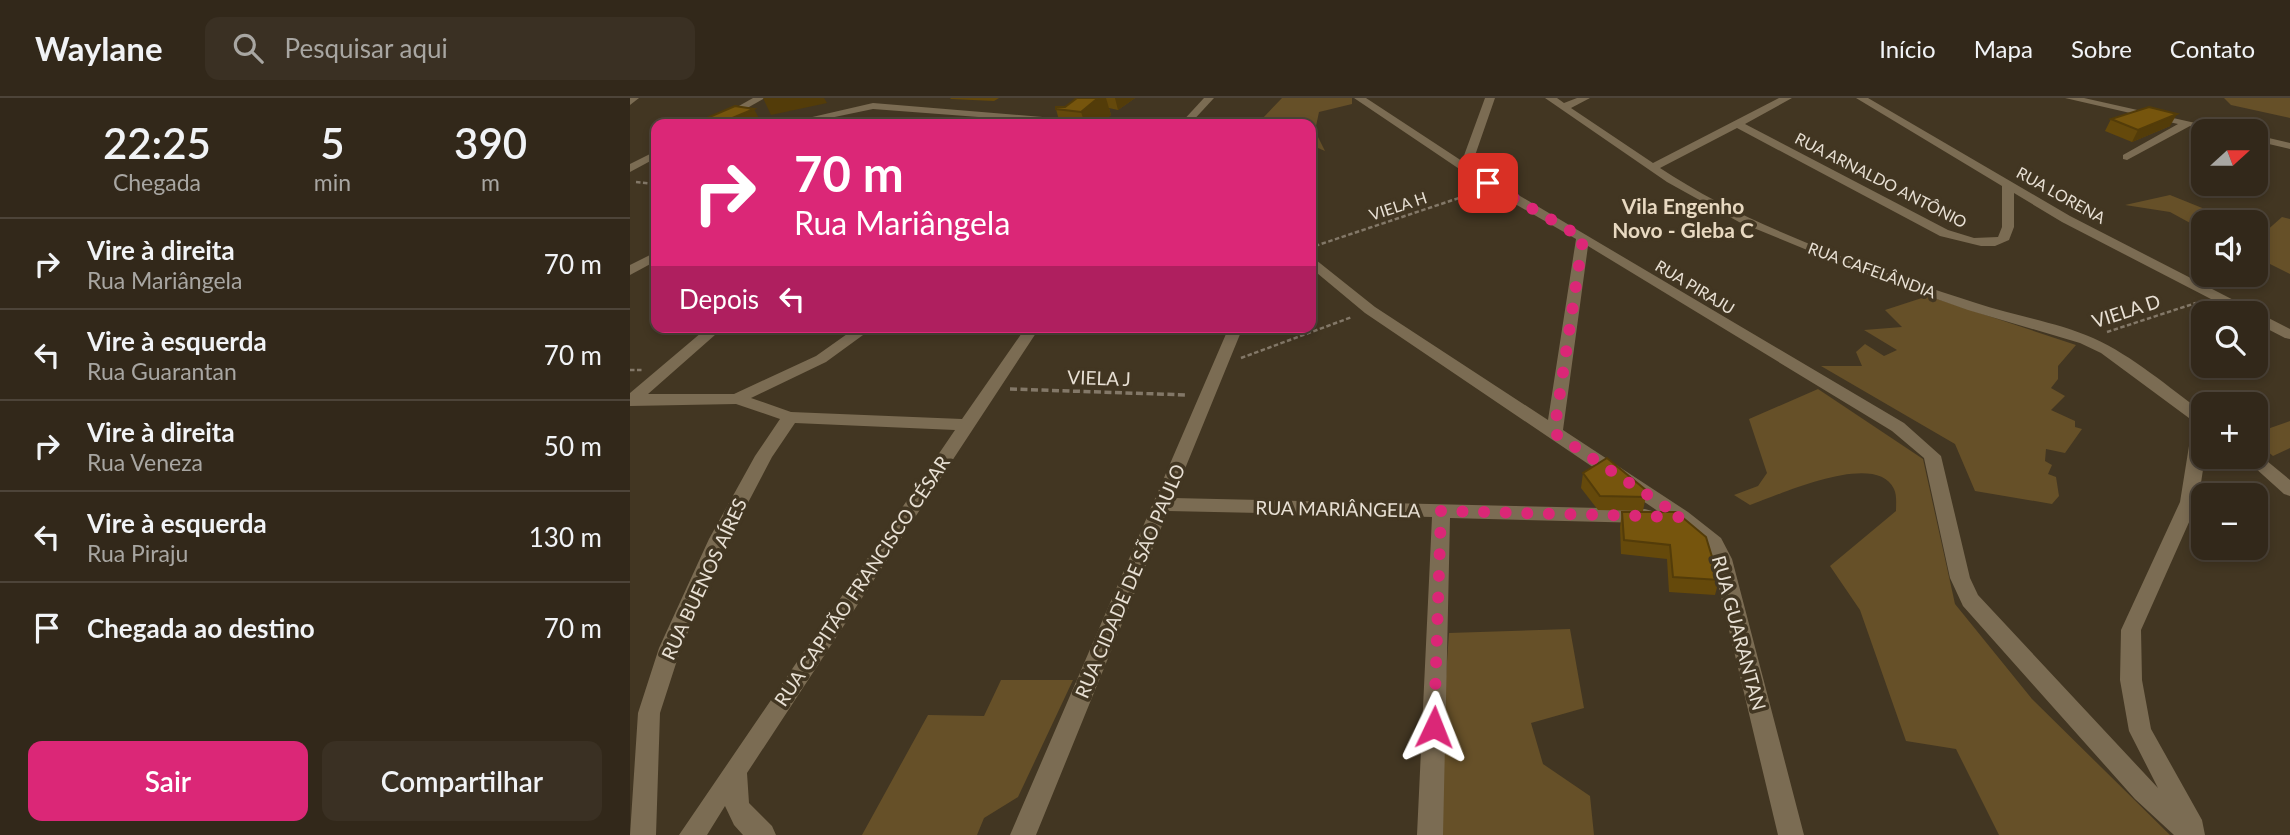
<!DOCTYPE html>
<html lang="pt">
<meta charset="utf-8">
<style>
:root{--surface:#32281a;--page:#3a3023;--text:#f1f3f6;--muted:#a8a6a2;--line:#4d4439;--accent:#db2777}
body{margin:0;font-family:Lato,sans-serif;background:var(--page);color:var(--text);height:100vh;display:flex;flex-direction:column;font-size:26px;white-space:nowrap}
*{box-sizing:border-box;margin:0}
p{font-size:23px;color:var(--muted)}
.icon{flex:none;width:38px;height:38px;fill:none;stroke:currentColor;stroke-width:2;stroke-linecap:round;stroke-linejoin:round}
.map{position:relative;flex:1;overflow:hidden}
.panel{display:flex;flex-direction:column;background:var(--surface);width:630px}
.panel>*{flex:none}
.top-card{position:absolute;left:21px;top:21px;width:665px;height:214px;border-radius:14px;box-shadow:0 4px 10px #0003,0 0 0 2px var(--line);background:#db2777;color:#fff;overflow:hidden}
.needle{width:46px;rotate:69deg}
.fabs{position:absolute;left:1561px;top:21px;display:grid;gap:14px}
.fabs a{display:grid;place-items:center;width:77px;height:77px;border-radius:14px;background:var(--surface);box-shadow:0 4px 10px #0003,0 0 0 2px var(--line);font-size:35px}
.pin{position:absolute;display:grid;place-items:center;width:60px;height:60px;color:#fff;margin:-30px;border-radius:14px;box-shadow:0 4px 10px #0006}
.me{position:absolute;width:77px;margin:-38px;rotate:2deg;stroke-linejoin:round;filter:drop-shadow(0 0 5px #0008)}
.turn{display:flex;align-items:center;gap:24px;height:147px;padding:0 28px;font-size:32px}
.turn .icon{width:91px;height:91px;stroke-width:2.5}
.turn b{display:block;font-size:49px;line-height:60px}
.then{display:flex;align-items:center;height:66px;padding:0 28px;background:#0003;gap:14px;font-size:26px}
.eta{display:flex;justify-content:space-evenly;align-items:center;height:119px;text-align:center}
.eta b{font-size:42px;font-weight:600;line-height:49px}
.action{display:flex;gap:14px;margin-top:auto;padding:14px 28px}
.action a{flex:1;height:80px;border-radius:14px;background:var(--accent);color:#fff;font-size:28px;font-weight:600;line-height:80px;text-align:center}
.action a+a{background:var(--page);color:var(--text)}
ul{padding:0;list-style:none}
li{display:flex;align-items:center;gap:21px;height:91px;padding:0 28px;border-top:2px solid var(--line)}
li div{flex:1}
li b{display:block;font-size:26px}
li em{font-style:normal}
header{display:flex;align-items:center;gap:42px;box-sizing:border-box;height:98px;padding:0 35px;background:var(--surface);border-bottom:2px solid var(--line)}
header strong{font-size:33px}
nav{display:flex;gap:38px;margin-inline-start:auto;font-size:24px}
.search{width:490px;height:63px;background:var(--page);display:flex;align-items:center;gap:18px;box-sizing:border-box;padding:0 24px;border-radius:14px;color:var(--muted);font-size:26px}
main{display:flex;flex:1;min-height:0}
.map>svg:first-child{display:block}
.green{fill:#665028}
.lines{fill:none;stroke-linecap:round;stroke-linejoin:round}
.path-far1{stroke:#837868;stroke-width:2.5;stroke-dasharray:4.5 2.5;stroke-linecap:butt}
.path{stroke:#837868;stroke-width:3.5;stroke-dasharray:7 3.5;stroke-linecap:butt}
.minor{fill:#7b6c53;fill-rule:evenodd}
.wall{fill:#65490b}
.shaded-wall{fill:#533c09}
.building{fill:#76550d;stroke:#533c09;stroke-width:2}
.route{stroke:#db2777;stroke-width:12;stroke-dasharray:0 21.6}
.labels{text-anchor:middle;stroke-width:7;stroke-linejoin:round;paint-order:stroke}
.far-street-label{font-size:16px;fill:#e8e0d4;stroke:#423622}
.street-label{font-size:19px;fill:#e8e0d4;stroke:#423622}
.far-district-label{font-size:21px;font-weight:bold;fill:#e8d9c1;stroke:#423622}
</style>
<header>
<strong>Waylane</strong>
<div class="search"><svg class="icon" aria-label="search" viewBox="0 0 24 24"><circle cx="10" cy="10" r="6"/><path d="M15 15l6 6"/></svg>Pesquisar aqui</div>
<nav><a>Início</a><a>Mapa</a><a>Sobre</a><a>Contato</a></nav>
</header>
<main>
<section class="panel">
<div class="eta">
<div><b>22:25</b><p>Chegada</p></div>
<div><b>5</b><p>min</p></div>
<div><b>390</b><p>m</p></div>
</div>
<ul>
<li><svg class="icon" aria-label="right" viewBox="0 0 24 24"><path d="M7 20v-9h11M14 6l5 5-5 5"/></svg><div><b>Vire à direita</b><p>Rua Mariângela</p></div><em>70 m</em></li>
<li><svg class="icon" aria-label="left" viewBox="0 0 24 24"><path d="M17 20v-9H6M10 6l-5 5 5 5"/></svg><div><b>Vire à esquerda</b><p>Rua Guarantan</p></div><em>70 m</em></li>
<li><svg class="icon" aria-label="right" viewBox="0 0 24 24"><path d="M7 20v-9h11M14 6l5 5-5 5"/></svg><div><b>Vire à direita</b><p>Rua Veneza</p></div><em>50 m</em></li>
<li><svg class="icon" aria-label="left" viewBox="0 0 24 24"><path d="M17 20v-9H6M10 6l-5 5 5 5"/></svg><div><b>Vire à esquerda</b><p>Rua Piraju</p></div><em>130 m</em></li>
<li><svg class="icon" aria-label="arrive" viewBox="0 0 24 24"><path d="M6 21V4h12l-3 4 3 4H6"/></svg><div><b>Chegada ao destino</b></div><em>70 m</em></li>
</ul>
<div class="action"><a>Sair</a><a>Compartilhar</a></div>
</section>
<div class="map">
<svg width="1660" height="737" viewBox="0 0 1660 737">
<rect width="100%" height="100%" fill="#423622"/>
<!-- green -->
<g class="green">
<polygon points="652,0 722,0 722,6 689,14 685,33 695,53 681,47 681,26 633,26 630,23"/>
<polygon points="1594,0 1660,0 1660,20 1601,7"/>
<polygon points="1540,97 1607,124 1573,124 1573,132 1540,114 1495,107"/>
<polygon points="1652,119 1660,121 1660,176 1626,159 1626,132 1634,135"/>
<polygon points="1298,198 1446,247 1428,268 1428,281 1421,290 1435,298 1421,312 1445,323 1445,329 1452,331 1435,355 1416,351 1415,363 1422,367 1418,376 1426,379 1429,398 1422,406 1345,393 1325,346 1191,268 1232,268 1226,254 1235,246 1254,258 1267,252 1234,232 1272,229 1255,212"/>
<path d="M1188 291 1293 361 1325 506 1402 601 1540 737H1369L1326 651 1276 643 1230 512 1200 468 1266 413C1266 407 1267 397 1264 391 1246 352 1149 397 1120 407L1104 397 1128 388 1137 375 1119 321Z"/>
<polygon points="1660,323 1660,350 1643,358 1626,344 1626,335"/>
<polygon points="940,531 954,610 901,625 913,666 960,698 964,737 805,737 819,535"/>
<polygon points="371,582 443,582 388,699 354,720 347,737 232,737 298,617 354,618"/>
</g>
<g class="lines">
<!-- path-far1 -->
<g class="path-far1">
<polyline points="6,84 26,86"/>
<polyline points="685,148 847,94"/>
<polyline points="1477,234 1566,205"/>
<polyline points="611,260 722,219"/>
<polyline points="0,272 12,272"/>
</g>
<!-- path -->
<polyline class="path" points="380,291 557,297"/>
<!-- minor -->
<g class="minor">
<polygon points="0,0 9,0 0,7"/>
<polygon points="123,0 135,0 89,26 77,26"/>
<polygon points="466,0 477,0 441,26 243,11 171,26 152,26 243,5 436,21"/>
<polygon points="574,0 584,0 560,26 550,26"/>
<path d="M724 0H736L832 63 855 0H865L841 69 1274 325 1311 358 1340 480 1348 497 1528 690 1499 633 1490 582 1491 532 1550 404 1563 323 1471 255 1450 245 1338 212 1233 175 1109 124 1037 84 915 0H927L934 5 947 0H960L941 10 1023 65 1149 0H1162L1115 26 1318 132 1344 140 1368 139 1372 129V88L1226 0H1238L1440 118 1660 231V241L1655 240 1626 225V215H1608L1432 124 1384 95V129L1379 142 1365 148H1351L1310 138 1107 30 1030 70C1120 130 1244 172 1346 205 1385 218 1427 224 1463 240 1503 258 1538 289 1573 314L1575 359 1568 404 1511 532 1512 582 1521 631 1572 722 1575 737H1544L1505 701 1333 508 1320 480 1294 360 1262 333 958 148 933 332 1058 414 1091 440 1102 461 1174 737H1148L1082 461 1077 450 1044 424 735 215 681 170V158L745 209 918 322 946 141 859 91Z"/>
<polygon points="1435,0 1454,0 1601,33 1582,33 1560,28 1497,62 1493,61 1493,57 1548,26"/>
<polygon points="1626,37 1660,45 1660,51 1626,43"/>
<polygon points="26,53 26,60 0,74 0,66"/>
<polygon points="26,154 26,163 0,177 0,167"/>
<polygon points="78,229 94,229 18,296 104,296 186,258 227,229 244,229 196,264 121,300 161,314 332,321 396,229 410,229 117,675 119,705 142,728 146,737 113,737 104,727 95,708 77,737 49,737 325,332 165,325 142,359 99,441 51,550 30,615 26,737 0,737 8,615 29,550 79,441 125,358 150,321 106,306 0,308 0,295"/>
<polygon points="599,229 613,229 543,400 1015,411 1022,413 1024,418 1022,423 1015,425 820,420 813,737 787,737 802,419 538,413 406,737 380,737"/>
<polygon points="1626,354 1660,382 1660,398 1654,396 1613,359 1626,359"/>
</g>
</g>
<!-- wall -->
<g class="wall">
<polygon points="320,0 369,0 364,3 321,1"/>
<polygon points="447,0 505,0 488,12 479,10 481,17 469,26 430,26 426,11 435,9"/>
<polygon points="1481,21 1540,28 1502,44 1475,33"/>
<polygon points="953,375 1017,393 1013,413 968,412 951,390"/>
<polygon points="992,414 1046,414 1089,482 1085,497 1039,494 1037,461 991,456 990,429"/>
</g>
<!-- shaded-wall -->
<g class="shaded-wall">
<polygon points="133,0 194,0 197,5 141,17"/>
<polygon points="468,0 476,0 481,17 469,26 455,26 451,14"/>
<polygon points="485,0 505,0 488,12"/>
<polygon points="124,11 132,26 88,26"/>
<polygon points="1547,16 1540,28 1502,44 1508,32"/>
</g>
<!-- building -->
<g class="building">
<polygon points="447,0 468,0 451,14 426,11 426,9 435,9"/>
<polygon points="105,8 124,11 88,26 63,26"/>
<polygon points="1519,9 1547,16 1508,32 1481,21"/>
<polygon points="977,360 1017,393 1016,399 970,398 953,375"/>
<polygon points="992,414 1046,414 1076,439 1089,482 1043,479 1040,447 994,442"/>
</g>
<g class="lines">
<!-- route -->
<polyline class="route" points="804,629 811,413 1051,419 924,335 953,140 858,85"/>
</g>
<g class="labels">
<!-- far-street labels -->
<g class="far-street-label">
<text transform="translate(1251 82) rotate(27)" y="6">RUA ARNALDO ANTÔNIO</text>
<text transform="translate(1431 97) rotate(29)" y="6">RUA LORENA</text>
<text transform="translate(768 108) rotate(-18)" y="6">VIELA H</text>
<text transform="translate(1242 172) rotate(20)" y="6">RUA CAFELÂNDIA</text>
<text transform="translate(1065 189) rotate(31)" y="6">RUA PIRAJU</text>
</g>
<!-- street labels -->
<g class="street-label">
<text transform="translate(1496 213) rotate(-18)" y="7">VIELA D</text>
<text transform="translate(469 280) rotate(2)" y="7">VIELA J</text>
<text transform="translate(708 411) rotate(1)" y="7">RUA MARIÂNGELA</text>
<text transform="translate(74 481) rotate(-65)" y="7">RUA BUENOS AÍRES</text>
<text transform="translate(232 483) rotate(-56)" y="7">RUA CAPITÃO FRANCISCO CÉSAR</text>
<text transform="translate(500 483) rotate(-67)" y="7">RUA CIDADE DE SÃO PAULO</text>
<text transform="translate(1109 535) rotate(75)" y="7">RUA GUARANTAN</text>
</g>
<!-- far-district labels -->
<g class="far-district-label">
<text x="1053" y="116">Vila Engenho<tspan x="1053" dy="24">Novo - Gleba C</tspan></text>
</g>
</g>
</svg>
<div class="fabs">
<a><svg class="needle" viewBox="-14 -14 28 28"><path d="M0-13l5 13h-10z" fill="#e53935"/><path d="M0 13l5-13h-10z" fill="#a8a6a2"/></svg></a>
<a><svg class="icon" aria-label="sound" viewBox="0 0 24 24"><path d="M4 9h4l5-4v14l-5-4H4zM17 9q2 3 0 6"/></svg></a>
<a><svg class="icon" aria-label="search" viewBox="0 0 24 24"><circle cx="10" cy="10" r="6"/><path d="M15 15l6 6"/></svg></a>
<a>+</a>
<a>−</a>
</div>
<div class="pin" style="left:858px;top:85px;background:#d93025"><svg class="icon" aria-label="arrive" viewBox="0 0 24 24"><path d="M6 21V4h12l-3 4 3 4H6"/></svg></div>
<svg class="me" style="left:804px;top:629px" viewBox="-20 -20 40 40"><path d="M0-17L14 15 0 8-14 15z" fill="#db2777" stroke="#fff" stroke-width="4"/></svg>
<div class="top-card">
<div class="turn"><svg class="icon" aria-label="right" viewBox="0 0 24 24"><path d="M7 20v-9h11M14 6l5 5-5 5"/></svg><div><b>70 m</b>Rua Mariângela</div></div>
<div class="then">Depois<svg class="icon" aria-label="left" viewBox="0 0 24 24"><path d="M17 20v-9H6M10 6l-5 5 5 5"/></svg></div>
</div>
</div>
</main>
